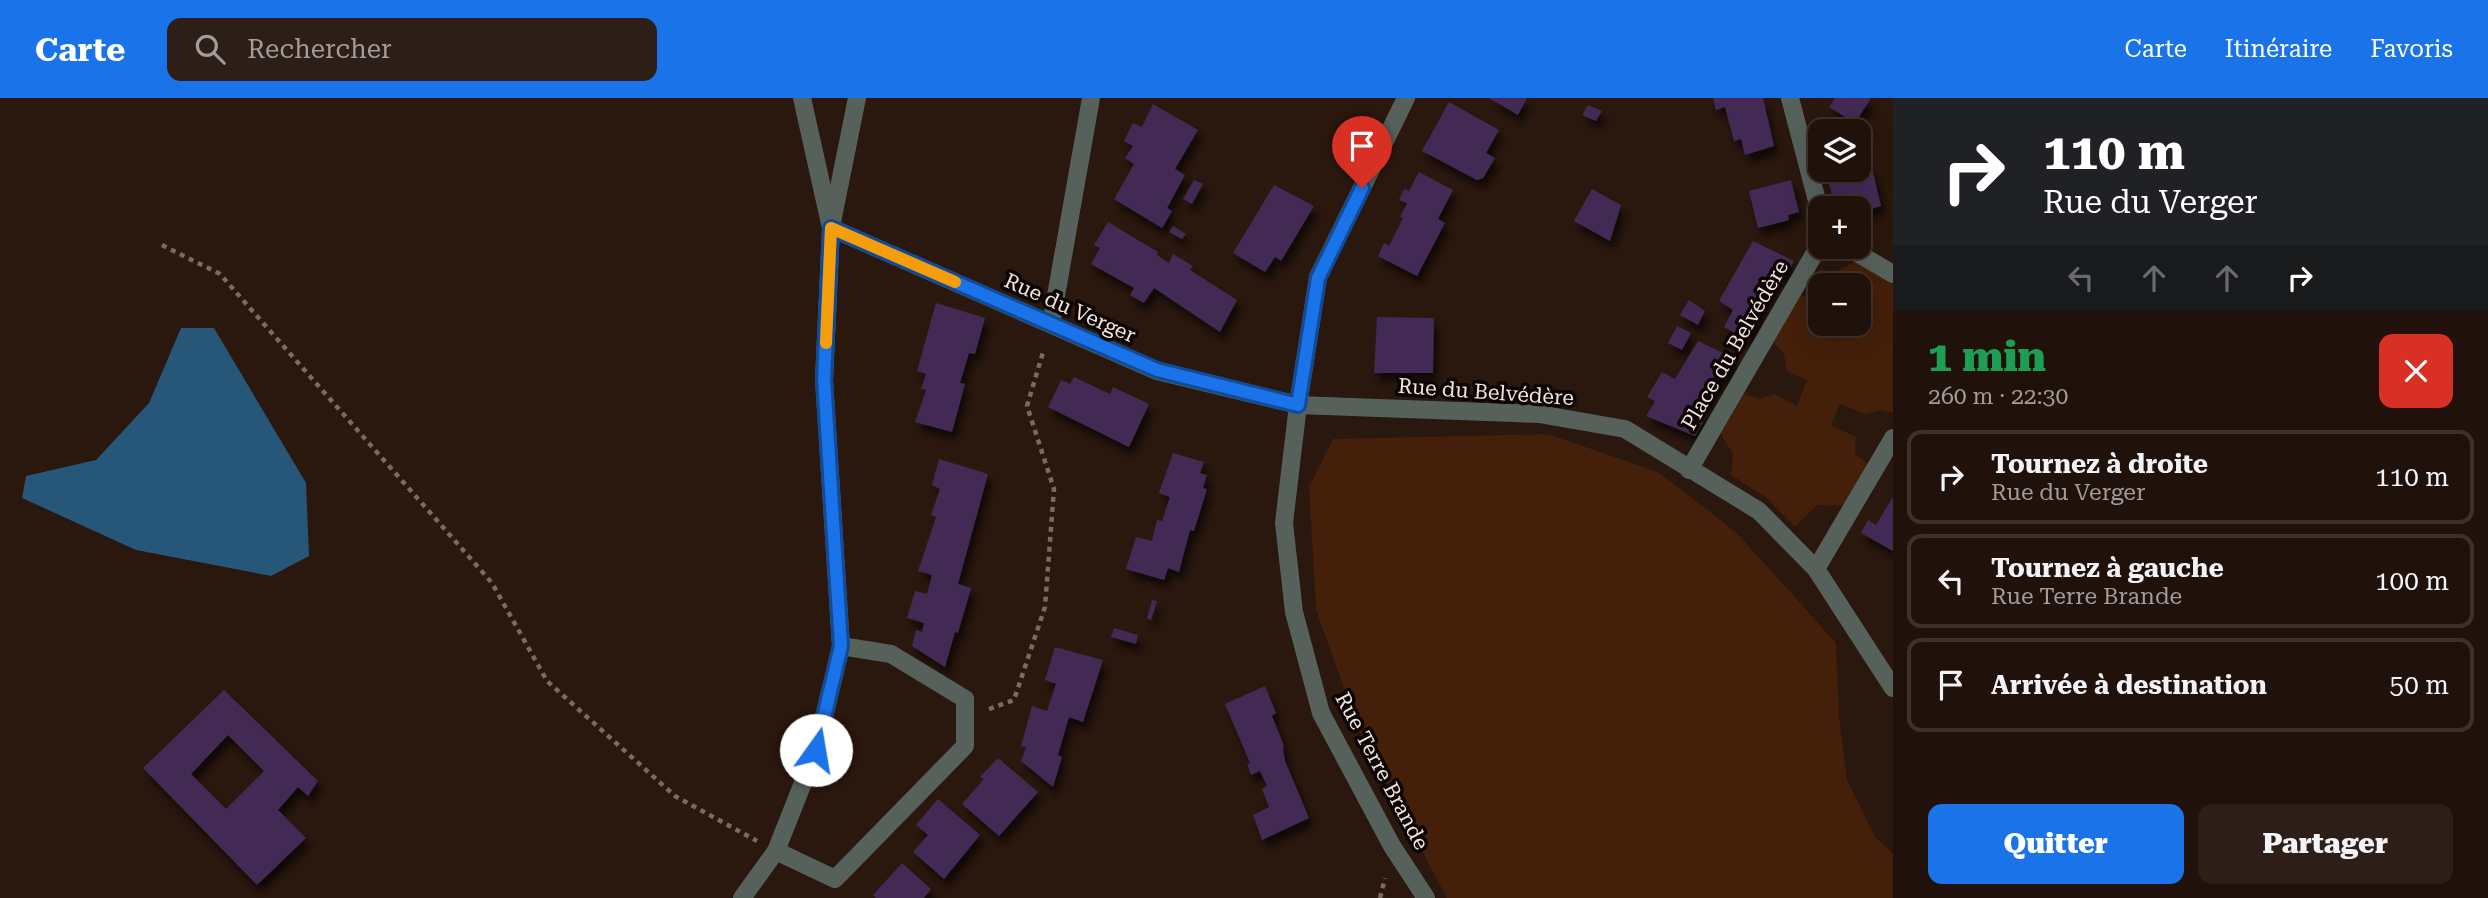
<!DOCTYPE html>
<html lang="fr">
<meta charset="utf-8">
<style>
:root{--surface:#20110a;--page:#2d1f18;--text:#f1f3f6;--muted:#a29d9c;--line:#3d312b;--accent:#1a73e8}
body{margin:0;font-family:"Roboto Serif",serif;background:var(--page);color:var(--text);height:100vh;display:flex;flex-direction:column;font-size:26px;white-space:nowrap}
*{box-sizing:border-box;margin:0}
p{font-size:23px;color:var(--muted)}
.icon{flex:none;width:38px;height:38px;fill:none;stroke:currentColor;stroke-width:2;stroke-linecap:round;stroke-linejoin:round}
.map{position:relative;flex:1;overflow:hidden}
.side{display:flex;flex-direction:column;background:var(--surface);width:595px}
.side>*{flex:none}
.hud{background:#202124;color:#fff;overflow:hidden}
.tools{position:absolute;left:1808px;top:21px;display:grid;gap:14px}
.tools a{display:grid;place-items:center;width:63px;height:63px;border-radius:14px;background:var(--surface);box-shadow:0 7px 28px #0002,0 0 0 2px var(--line);font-size:35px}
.pin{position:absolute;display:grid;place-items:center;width:60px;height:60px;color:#fff;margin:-72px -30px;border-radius:50% 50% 50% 0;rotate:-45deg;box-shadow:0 0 7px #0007}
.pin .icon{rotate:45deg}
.me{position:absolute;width:77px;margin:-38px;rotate:13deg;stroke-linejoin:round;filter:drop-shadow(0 0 5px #0008)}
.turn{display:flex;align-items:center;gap:24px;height:147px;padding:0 35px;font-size:32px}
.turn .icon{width:91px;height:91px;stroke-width:2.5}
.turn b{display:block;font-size:49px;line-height:60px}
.lanes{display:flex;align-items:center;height:66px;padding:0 35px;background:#0003;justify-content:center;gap:35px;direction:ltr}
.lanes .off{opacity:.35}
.round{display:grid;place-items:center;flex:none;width:74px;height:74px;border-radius:14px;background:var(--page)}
.head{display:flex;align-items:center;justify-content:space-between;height:119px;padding:0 35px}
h1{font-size:42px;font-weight:800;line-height:52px;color:#1e9e55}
.button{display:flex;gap:14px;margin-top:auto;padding:14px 35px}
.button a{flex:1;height:80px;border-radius:14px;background:var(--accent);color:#fff;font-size:28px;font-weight:800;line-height:80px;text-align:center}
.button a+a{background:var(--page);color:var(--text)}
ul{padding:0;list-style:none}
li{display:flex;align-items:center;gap:21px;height:94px;margin:0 14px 10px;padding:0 21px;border:4px solid var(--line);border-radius:14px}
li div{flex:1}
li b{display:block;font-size:26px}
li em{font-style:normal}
header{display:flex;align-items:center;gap:42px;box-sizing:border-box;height:98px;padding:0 35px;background:var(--accent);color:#fff}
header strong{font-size:33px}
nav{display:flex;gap:38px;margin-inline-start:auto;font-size:24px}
.search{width:490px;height:63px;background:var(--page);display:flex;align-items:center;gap:18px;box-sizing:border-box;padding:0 24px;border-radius:14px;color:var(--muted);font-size:26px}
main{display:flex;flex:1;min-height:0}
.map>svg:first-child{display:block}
.green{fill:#441f09;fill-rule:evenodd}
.water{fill:#265678}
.building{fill:#422b55;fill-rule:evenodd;filter:url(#shadow)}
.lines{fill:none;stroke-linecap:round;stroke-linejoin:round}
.path{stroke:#7a6a61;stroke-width:4.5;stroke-dasharray:5 5;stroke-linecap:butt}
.street{stroke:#56615c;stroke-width:18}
.route-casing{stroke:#114b97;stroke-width:18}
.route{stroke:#1a73e8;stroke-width:12}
.slow{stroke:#f59e0b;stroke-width:12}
.labels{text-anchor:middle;stroke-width:7;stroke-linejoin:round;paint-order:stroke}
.street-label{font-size:21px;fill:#f2e5de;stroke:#0c0503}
</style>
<header>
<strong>Carte</strong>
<div class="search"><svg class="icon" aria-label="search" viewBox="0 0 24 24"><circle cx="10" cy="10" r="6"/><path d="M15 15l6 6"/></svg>Rechercher</div>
<nav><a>Carte</a><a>Itinéraire</a><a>Favoris</a></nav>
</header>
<main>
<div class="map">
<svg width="1893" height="800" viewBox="0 0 1893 800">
<defs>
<filter id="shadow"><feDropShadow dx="4.5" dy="8" stdDeviation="3.5" flood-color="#0009"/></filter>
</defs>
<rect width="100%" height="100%" fill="#2a170e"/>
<!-- green -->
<g class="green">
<path d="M1855 164 1893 186V315L1882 312 1865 316 1840 306 1831 327 1856 339 1855 355 1870 368 1843 408 1817 407 1795 429 1767 400 1731 377 1733 356 1721 336 1744 296 1760 301 1774 296 1797 308 1807 282 1787 273 1784 256 1772 242 1798 195 1812 203 1822 180ZM1820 187H1858V226H1820Z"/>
<polygon points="1548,336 1658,374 1737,435 1836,545 1839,618 1847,682 1875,739 1893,756 1893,800 1447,800 1363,643 1316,512 1309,389 1333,341"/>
</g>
<!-- water -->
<polygon class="water" points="181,230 214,230 306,385 309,458 271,478 136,452 22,400 26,378 96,362 149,305"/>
<!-- building -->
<g class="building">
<polygon points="1489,0 1527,0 1518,17"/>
<polygon points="1713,0 1763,0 1774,48 1745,57 1741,41 1734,43 1725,9 1716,12"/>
<polygon points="1835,0 1871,0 1855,25 1829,9"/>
<polygon points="1449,4 1499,32 1486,55 1495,60 1483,80 1477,82 1422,53"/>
<polygon points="1153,6 1198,32 1175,71 1185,77 1167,110 1172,113 1162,130 1114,101 1134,66 1125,60 1133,48 1124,43 1133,25 1142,29"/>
<polygon points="1588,7 1602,13 1596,23 1582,17"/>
<polygon points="1872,70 1881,108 1858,115 1858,110 1851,110 1849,104 1836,109 1827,80"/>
<polygon points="1419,74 1453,92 1438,121 1445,125 1417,178 1378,158 1384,145 1389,148 1403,120 1400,119 1407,105 1399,102 1404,91 1409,93"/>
<polygon points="1194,82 1203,86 1192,106 1183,101"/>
<polygon points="1791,82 1799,114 1788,117 1789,122 1758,130 1749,93"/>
<polygon points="1274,87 1314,108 1281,163 1275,159 1265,174 1233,155"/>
<polygon points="1592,91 1621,107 1610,143 1574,123"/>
<polygon points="1108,124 1158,154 1157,157 1169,165 1173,156 1193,168 1190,172 1237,202 1220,234 1154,190 1144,205 1130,197 1134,190 1091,166 1100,150 1094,147"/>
<polygon points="1173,128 1186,136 1182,141 1169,134"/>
<polygon points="1753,143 1794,163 1785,179 1780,177 1755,222 1759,225 1749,243 1724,229 1733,212 1719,203"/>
<polygon points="1689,202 1705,213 1698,227 1680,217"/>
<polygon points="936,205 985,220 975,256 969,255 960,285 965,286 952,334 915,324 926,292 921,291 926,276 917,273"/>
<polygon points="1377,219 1434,220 1433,275 1374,275"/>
<polygon points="1677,228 1691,235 1682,252 1668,245"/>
<polygon points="1698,243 1738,262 1729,278 1723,276 1701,314 1707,317 1695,338 1646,318 1655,303 1647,299 1662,274 1675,281"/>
<polygon points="1074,279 1110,296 1113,289 1149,306 1129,349 1048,309 1061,282 1070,286"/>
<polygon points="1173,355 1204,364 1200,375 1207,377 1203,390 1207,391 1194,433 1190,432 1179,474 1168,470 1164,482 1126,471 1136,439 1152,443 1157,422 1162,423 1170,399 1159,395"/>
<polygon points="939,361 988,376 958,486 971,490 958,535 955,534 945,569 912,548 916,532 922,534 924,525 907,520 915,493 927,496 932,477 918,473 936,419 931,417 940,391 932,387"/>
<polygon points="1893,399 1893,453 1861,435 1868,422 1876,427"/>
<polygon points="1152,502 1157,503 1151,522 1147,520"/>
<polygon points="1114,530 1138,537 1136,546 1111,539"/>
<polygon points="1055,549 1103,562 1083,624 1069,619 1058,657 1062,659 1053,689 1021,663 1026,649 1021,648 1032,608 1047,613 1056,586 1045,582"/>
<polygon points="1265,588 1276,615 1272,618 1284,648 1283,650 1285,663 1309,720 1262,742 1253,717 1269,709 1262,691 1267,688 1260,673 1251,677 1247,666 1250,665 1225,606"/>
<path d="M224 592 318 683 308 698 298 689 278 712 306 740 257 787 143 670ZM228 637 264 673 226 711 191 676Z"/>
<polygon points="998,660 1038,694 999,738 962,706 984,681 980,679"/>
<polygon points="938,701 980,737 944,781 913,754 928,737 916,727"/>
<polygon points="902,765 931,791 924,800 876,800 873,797"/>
</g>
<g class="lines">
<!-- path -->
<g class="path">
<polyline points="162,147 220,176 492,485 547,583 675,698 757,743"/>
<polyline points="989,611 1014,602 1045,509 1054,391 1027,308 1044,251"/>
<polyline points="1380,800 1385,780"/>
</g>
<!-- street -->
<g class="street">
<polyline points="1406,0 1318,179 1298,307 1284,425 1294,514 1321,615 1392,748 1426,800"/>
<polyline points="1790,0 1820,114"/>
<polyline points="832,124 857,0"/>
<polyline points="831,130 1157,273 1298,307 1539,316 1625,331 1759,413 1816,471 1893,590"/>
<polyline points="1847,149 1893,176"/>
<polyline points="1051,226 1091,0"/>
<polyline points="1689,372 1820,146"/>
<polyline points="1816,471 1893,340"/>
<polyline points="776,753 835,781 965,648 965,601 891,556 841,548"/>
<polyline points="742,800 776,753 816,652 841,548 824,282 831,130 802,0"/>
</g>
</g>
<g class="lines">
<defs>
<polyline id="route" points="816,652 841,548 824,282 831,130 1157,272 1298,307 1318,180 1362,90"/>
</defs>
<!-- route casing -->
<use href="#route" class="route-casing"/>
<!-- route -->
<use href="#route" class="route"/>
<!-- slow -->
<polyline class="slow" points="826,245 831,130 955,184"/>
</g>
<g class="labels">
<!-- street labels -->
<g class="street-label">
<text transform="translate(1070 210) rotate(24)" y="7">Rue du Verger</text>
<text transform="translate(1735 247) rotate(-60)" y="7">Place du Belvédère</text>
<text transform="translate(1486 294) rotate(4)" y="7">Rue du Belvédère</text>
<text transform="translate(1382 673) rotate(62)" y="7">Rue Terre Brande</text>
</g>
</g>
</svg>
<div class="tools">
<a><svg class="icon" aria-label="layers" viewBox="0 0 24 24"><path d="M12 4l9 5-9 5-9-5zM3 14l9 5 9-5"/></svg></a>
<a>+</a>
<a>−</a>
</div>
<div class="pin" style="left:1362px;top:90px;background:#d93025"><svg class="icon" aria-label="arrive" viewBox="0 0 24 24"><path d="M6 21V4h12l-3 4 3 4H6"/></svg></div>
<svg class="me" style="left:816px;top:652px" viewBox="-20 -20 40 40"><circle r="19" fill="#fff"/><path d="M0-13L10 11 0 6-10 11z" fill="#1a73e8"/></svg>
</div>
<section class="side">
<div class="hud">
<div class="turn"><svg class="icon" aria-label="right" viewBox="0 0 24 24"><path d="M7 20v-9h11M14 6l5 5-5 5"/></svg><div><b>110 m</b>Rue du Verger</div></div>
<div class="lanes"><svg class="icon off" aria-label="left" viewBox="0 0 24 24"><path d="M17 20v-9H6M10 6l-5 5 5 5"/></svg><svg class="icon off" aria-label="ahead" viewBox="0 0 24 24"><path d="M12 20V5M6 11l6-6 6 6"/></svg><svg class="icon off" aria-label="ahead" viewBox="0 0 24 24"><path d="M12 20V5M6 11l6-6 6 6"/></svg><svg class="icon" aria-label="right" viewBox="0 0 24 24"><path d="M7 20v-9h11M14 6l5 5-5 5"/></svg></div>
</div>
<div class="head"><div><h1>1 min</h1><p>260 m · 22:30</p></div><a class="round" style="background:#d93025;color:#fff"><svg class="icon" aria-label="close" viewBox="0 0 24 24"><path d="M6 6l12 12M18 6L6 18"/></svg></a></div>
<ul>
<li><svg class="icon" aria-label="right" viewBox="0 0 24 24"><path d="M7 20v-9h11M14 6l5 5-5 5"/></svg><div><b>Tournez à droite</b><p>Rue du Verger</p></div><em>110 m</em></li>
<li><svg class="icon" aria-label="left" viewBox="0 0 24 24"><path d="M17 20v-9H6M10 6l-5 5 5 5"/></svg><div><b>Tournez à gauche</b><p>Rue Terre Brande</p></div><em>100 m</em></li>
<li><svg class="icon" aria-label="arrive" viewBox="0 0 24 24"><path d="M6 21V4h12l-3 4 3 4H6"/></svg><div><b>Arrivée à destination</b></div><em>50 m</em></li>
</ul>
<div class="button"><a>Quitter</a><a>Partager</a></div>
</section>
</main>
